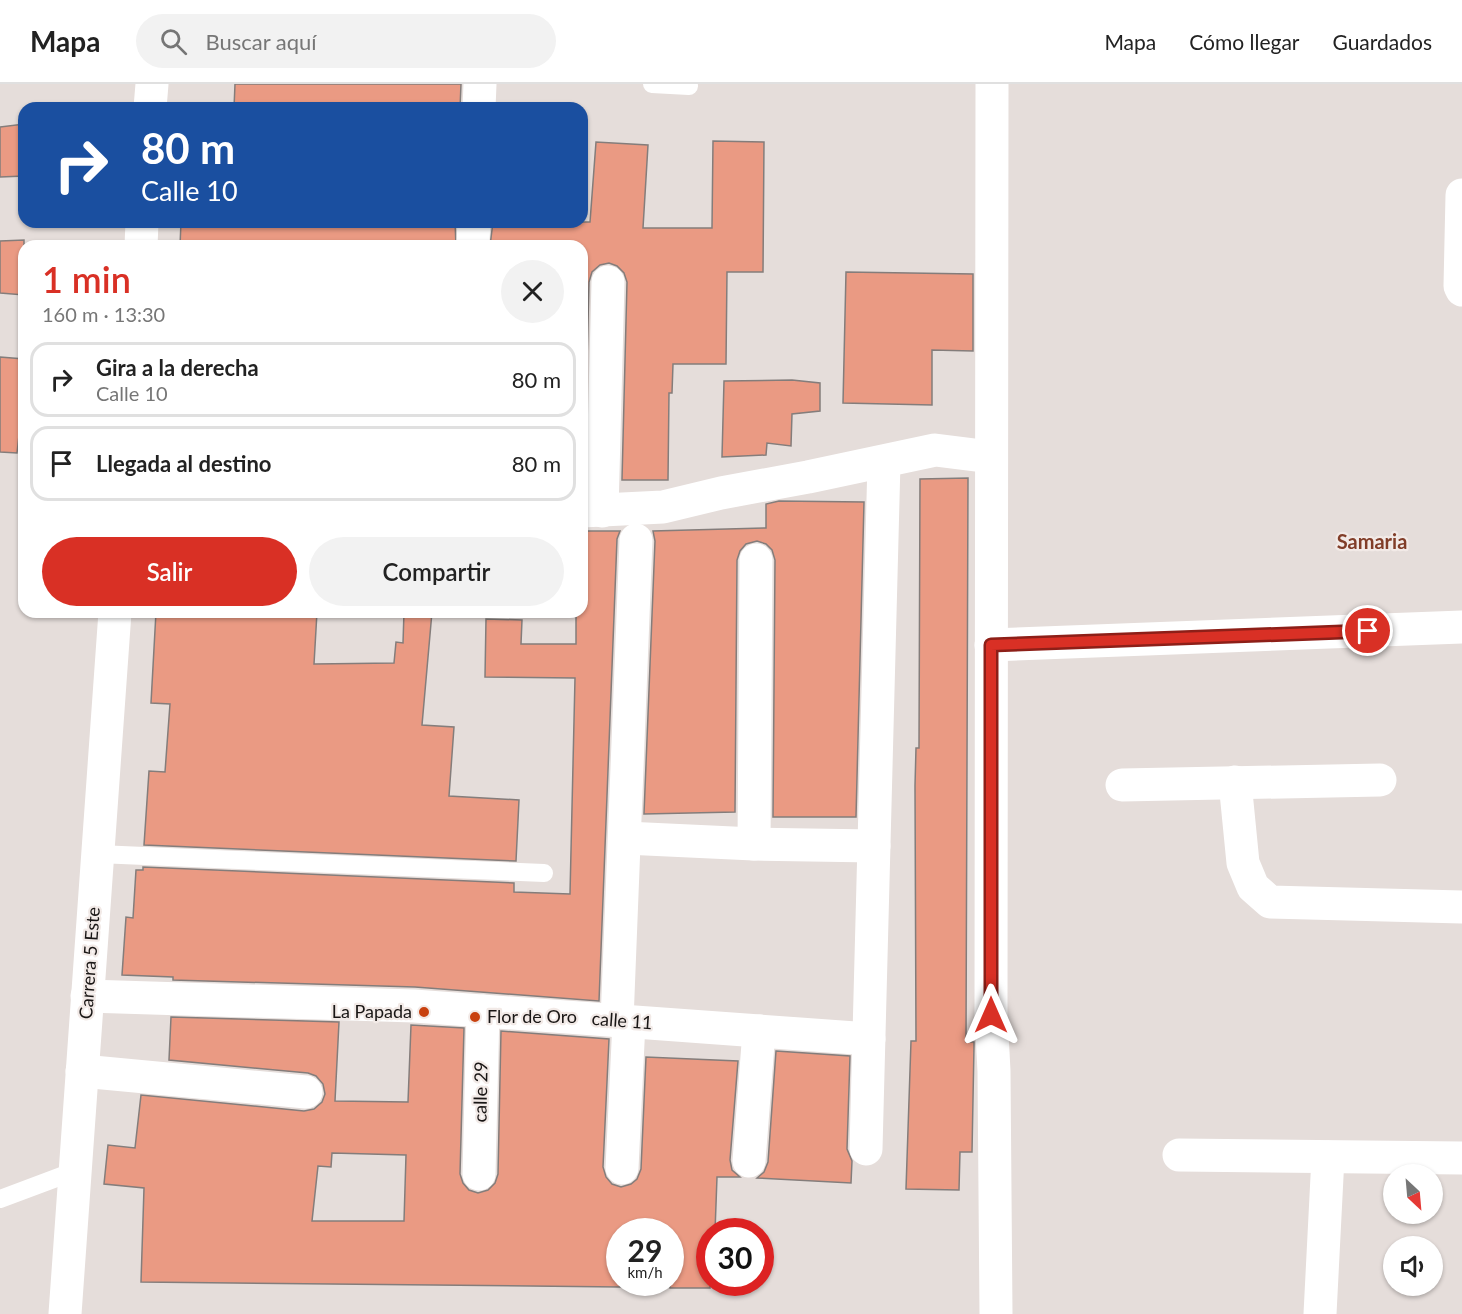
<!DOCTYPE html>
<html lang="es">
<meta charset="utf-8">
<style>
:root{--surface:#fff;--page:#f2f2f2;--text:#222;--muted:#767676;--line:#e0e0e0;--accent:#d93025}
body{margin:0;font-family:Lato,sans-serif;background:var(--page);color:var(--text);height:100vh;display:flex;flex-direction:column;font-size:22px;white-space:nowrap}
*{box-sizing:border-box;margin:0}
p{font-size:20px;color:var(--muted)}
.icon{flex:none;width:33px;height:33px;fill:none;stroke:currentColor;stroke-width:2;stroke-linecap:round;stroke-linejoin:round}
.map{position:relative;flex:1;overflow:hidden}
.drawer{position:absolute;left:18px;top:156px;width:570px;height:378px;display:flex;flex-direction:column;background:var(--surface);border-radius:18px;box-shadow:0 2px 4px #0004}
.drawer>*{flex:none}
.banner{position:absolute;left:18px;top:18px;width:570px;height:126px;border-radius:18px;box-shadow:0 2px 4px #0004;background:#1a4fa0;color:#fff;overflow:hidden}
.needle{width:39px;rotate:154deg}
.tools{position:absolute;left:1383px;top:1080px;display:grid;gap:12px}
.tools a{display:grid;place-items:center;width:60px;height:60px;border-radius:50%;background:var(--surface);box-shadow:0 2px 4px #0004;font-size:30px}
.speed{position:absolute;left:606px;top:1134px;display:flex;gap:12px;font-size:30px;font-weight:700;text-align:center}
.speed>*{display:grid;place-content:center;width:78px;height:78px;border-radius:50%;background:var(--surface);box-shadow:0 2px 4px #0004;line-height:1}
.speed small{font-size:15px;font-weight:400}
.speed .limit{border:9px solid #d22;background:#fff;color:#111}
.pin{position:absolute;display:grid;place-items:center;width:51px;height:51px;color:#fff;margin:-26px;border:3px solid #fff;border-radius:50%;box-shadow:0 2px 6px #0007}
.me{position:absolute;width:66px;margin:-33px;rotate:0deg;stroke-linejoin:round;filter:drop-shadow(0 0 4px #0008)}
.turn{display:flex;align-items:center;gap:21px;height:126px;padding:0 24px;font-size:27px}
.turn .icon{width:78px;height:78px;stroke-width:2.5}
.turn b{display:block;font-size:42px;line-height:51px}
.round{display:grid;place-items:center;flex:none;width:63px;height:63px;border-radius:32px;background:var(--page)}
.headline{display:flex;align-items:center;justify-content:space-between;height:102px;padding:0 24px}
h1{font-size:36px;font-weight:600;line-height:45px;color:var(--accent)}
.button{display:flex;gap:12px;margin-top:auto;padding:12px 24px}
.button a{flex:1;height:69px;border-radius:36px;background:var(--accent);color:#fff;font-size:24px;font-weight:600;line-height:69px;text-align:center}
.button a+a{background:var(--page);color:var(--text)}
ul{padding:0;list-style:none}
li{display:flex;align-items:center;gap:18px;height:75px;margin:0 12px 9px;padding:0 12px;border:3px solid var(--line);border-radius:18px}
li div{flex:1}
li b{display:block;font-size:22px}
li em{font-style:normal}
header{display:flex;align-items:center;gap:36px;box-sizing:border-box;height:84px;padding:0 30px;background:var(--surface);border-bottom:2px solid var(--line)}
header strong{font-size:28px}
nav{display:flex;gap:33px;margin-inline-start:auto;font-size:21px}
.search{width:420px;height:54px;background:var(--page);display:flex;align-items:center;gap:15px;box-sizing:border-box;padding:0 21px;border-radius:33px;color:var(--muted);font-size:22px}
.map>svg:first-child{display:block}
.building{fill:#ea9a83;stroke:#847d7b;stroke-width:1.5;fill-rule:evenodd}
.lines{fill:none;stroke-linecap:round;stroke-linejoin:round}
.lane{stroke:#fff;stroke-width:18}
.street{stroke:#fff;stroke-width:33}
.secondary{stroke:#fff;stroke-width:33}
.route-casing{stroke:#8d1f18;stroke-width:15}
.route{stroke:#d93025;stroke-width:10}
.poi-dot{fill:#c8410f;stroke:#f2eae7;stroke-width:2}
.labels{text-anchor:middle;stroke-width:4.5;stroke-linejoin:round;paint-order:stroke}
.street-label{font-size:18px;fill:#191615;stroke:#f2eae7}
.poi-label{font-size:18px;fill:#191615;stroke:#f2eae7;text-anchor:end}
.neighbourhood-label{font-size:20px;font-weight:bold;fill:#813d28;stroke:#f2eae7}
</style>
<header>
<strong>Mapa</strong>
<div class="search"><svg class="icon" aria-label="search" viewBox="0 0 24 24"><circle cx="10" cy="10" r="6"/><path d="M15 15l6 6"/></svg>Buscar aquí</div>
<nav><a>Mapa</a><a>Cómo llegar</a><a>Guardados</a></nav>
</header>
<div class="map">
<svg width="1462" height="1230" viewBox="0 0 1462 1230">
<rect width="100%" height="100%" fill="#e5ddda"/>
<!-- building -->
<g class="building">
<polygon points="235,0 461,0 460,24 234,24"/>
<polygon points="24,40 24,92 0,93 0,43"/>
<polygon points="713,57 764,58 763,188 727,188 726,280 673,280 672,309 669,309 668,396 622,396 627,198 624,189 617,182 609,179 600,181 592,188 589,198 584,396 582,396 582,162 490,162 493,138 590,138 596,58 648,61 643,144 712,144"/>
<polygon points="181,138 455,138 456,162 180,162"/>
<polygon points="24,156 24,211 0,209 0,157"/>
<polygon points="846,188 973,190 973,267 932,266 932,321 843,319"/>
<polygon points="0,273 24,275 24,307 17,369 0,368"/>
<polygon points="792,296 820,299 820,327 792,330 791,362 767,359 766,371 722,373 724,297"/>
<polygon points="968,394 966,958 974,958 974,962 972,1068 960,1068 959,1106 906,1105 911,957 916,957 915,702 916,664 919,664 920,395"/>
<polygon points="779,417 864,418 856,733 773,733 775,476 772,466 766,460 757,457 746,460 740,467 737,476 735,728 644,730 655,457 653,447 766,444 766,420"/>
<polygon points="582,447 620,447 617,455 599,917 415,903 173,896 173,893 122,891 126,833 133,834 136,786 143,786 143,783 514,799 514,808 570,810 575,594 485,593 486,535 522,536 521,560 576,560 576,528 582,528"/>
<polygon points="156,528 317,528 314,580 394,579 396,558 403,559 404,528 432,528 422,641 454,643 449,712 519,716 516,777 144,761 149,687 165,688 170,620 151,619"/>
<path d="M171 933 339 938 335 1017 408 1018 411 941 464 944 460 1090 463 1099 469 1106 478 1109 488 1106 495 1099 498 1090 501 947 609 955 603 1083 606 1093 612 1100 621 1103 631 1100 637 1095 641 1085 646 973 738 977 730 1076 732 1086 740 1093H717L715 1148H710V1204H670V1148H620V1203L141 1198 144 1104 104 1100 108 1061 135 1064 141 1011 304 1027 314 1025 322 1018 325 1010 323 1000 316 992 308 989 169 976ZM332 1069 406 1071 404 1137H312L318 1082 331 1083Z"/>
<polygon points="776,967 850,972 847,1065 852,1077 851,1099 757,1094 764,1088 768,1078"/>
</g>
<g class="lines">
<!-- lane -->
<g class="lane">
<polyline points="652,0 689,2"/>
<polyline points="98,770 544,789"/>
<polyline points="0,1115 75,1087"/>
</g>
<!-- street -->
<g class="street">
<polyline points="992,0 991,931 994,987 996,1230"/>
<polyline points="479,24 480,0"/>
<polyline points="1462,111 1460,202 1462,206"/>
<polyline points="473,156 474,138"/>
<polyline points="582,427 663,423 721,409 808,393 935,366 991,373"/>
<polyline points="602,427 608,198"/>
<polyline points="991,561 1462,543"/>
<polyline points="1235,698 1243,779 1253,803 1270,818 1462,823"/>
<polyline points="1122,701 1380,696"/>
<polyline points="625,754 754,760 874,762"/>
<polyline points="754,760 756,476"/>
<polyline points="87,912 414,922 869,955"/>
<polyline points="617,937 636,456"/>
<polyline points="82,987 306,1008"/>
<polyline points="866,1065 884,378"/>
<polyline points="1179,1071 1462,1074"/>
<polyline points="749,1077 759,947"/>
<polyline points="622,1084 629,938"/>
<polyline points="479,1090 483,927"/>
<polyline points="1320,1230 1328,1073"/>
</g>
<!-- secondary -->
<g class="secondary">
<polyline points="150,24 152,0"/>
<polyline points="141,162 142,138"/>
<polyline points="65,1230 115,528"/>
</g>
</g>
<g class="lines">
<defs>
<polyline id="route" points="991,931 991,561 1368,547"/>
</defs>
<!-- route casing -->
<use href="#route" class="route-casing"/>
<!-- route -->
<use href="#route" class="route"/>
</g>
<!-- markers -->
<g class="poi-dot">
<circle cx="424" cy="928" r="6"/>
<circle cx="475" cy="933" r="6"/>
</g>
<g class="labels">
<!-- street labels -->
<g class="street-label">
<text transform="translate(90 879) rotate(-86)" y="6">Carrera 5 Este</text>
<text transform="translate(622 937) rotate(4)" y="6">calle 11</text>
<text transform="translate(481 1008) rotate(-89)" y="6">calle 29</text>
</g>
<!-- poi labels -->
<g class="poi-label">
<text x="412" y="934">La Papada</text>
<text x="487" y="939" text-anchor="start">Flor de Oro</text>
</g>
<!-- neighbourhood labels -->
<g class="neighbourhood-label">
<text x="1372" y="465">Samaria</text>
</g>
</g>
</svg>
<div class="tools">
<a><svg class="needle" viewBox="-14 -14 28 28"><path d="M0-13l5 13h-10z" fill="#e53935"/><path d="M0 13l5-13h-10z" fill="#767676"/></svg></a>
<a><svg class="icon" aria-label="sound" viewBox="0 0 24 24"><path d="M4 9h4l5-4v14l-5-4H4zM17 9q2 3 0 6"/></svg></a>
</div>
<div class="speed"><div>29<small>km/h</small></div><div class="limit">30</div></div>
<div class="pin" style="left:1368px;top:547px;background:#d93025"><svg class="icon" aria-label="arrive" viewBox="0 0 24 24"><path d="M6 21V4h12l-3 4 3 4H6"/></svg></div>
<svg class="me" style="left:991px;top:931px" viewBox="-20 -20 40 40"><path d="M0-17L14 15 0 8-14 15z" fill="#d93025" stroke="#fff" stroke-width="4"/></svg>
<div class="banner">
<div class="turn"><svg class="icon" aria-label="right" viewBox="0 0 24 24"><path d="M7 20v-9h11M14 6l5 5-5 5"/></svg><div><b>80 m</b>Calle 10</div></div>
</div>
<section class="drawer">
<div class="headline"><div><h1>1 min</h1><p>160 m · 13:30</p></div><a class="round"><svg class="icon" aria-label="close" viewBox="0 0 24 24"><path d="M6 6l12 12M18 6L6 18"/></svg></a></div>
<ul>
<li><svg class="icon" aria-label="right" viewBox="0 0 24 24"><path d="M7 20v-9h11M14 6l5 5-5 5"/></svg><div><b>Gira a la derecha</b><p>Calle 10</p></div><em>80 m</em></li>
<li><svg class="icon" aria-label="arrive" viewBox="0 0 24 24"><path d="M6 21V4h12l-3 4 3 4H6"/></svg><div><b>Llegada al destino</b></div><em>80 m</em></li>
</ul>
<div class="button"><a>Salir</a><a>Compartir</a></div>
</section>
</div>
